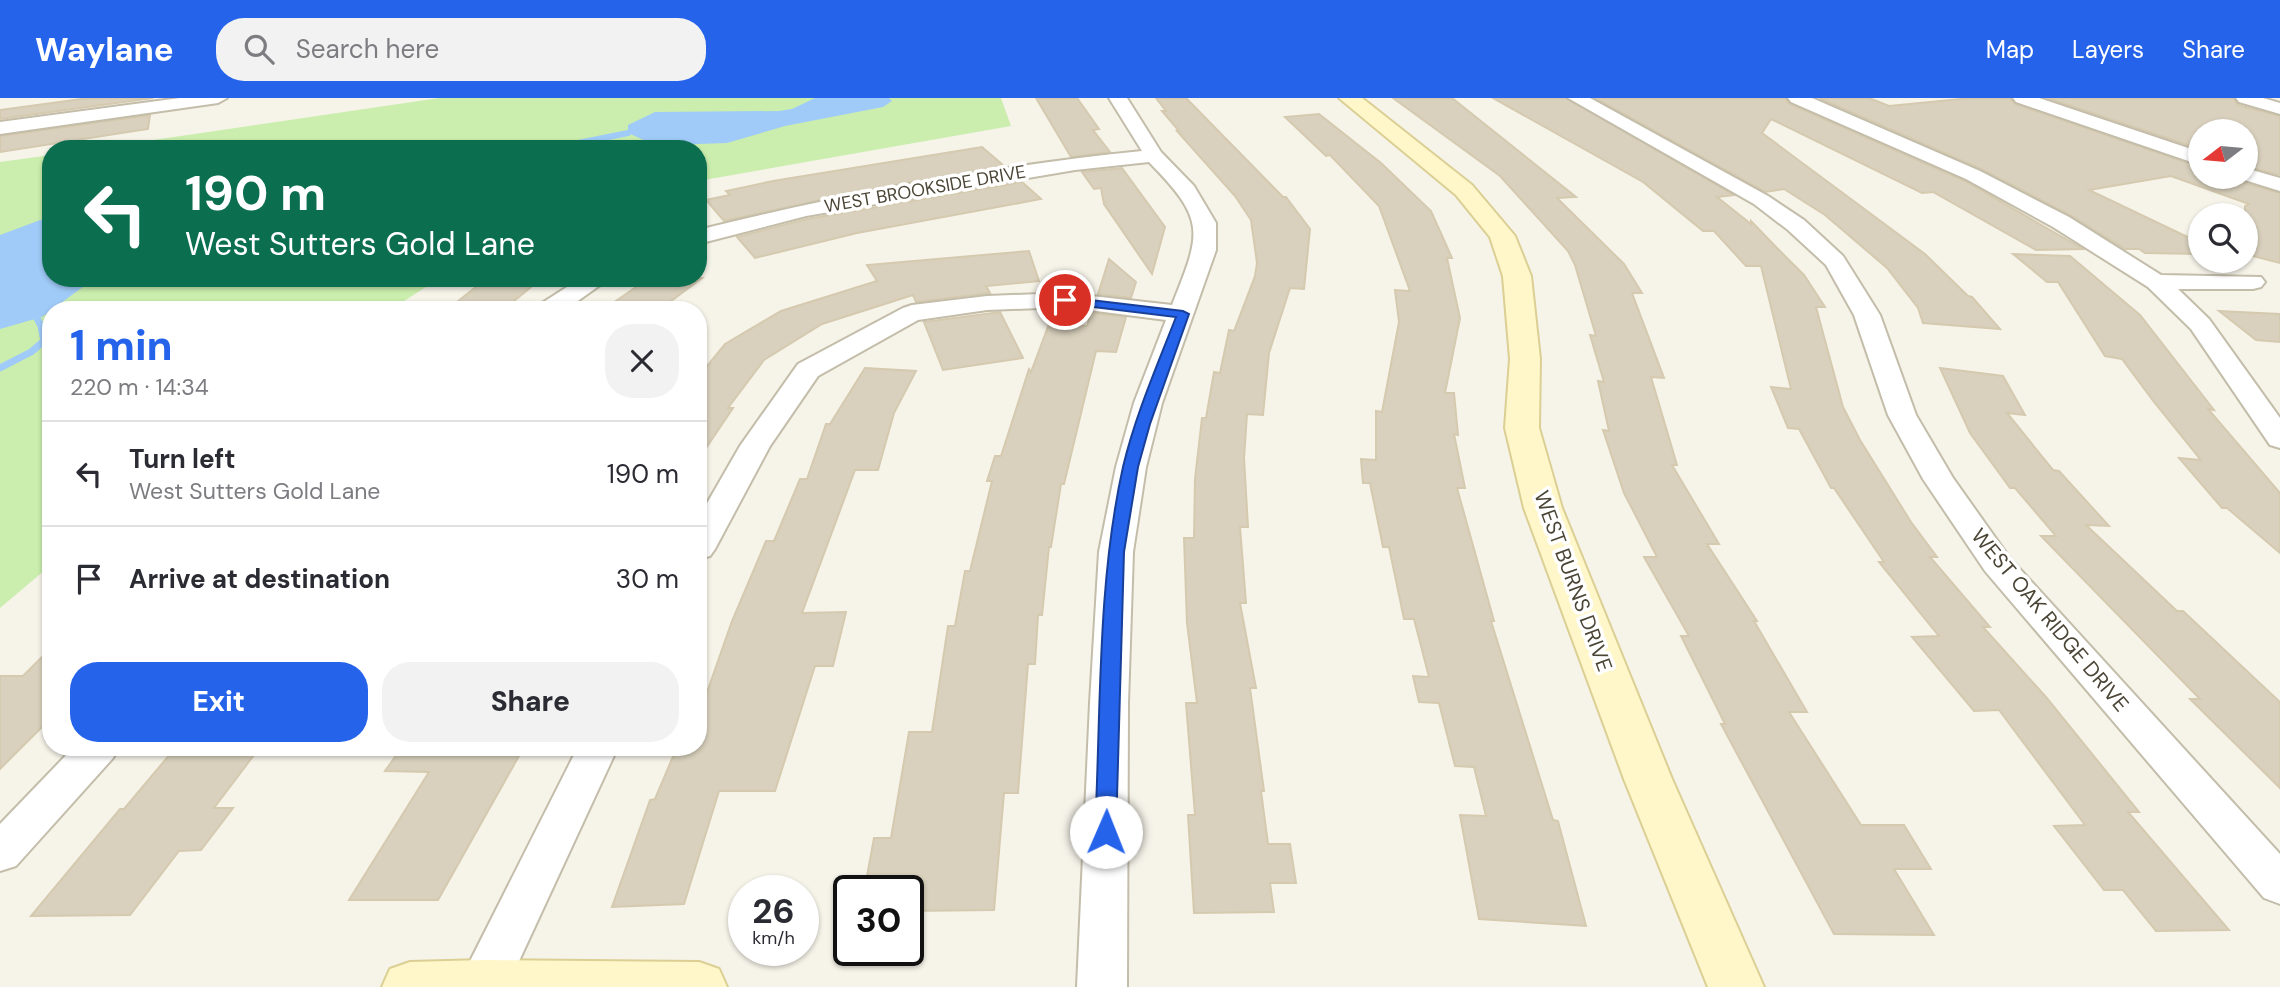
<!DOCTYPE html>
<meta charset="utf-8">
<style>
:root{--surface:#fff;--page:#f2f2f3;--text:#2b2b33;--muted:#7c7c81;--line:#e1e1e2;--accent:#2563eb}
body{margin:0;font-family:"DM Sans",sans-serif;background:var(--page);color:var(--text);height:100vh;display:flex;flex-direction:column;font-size:26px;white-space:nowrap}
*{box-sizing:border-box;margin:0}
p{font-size:23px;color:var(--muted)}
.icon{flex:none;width:38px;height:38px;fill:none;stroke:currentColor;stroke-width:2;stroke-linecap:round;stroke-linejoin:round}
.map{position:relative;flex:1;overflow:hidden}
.panel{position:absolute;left:42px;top:203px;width:665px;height:455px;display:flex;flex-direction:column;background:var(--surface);border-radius:28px;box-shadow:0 2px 5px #0004}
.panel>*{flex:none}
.top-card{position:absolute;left:42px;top:42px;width:665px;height:147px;border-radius:28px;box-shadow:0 2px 5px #0004;background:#0b6e4f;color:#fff;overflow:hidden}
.needle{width:46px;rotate:254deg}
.buttons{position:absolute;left:2188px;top:21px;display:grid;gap:14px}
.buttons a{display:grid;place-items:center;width:70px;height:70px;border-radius:50%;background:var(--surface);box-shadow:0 2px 5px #0004;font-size:35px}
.speed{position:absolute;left:728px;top:777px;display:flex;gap:14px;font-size:35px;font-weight:700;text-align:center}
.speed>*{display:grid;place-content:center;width:91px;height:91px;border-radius:50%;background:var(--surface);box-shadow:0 2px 5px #0004;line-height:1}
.speed small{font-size:18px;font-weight:400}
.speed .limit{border:4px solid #111;border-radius:10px;background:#fff;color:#111}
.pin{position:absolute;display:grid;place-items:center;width:60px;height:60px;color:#fff;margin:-30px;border:4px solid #fff;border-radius:50%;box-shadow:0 2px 7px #0007}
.me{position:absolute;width:77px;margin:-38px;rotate:1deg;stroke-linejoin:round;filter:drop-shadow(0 0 5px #0008)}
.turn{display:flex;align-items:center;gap:24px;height:147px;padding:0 28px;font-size:32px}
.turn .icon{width:91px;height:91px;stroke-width:2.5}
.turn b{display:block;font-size:49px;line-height:60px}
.round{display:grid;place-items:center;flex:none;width:74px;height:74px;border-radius:28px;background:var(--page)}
.headline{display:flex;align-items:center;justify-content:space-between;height:119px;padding:0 28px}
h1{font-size:42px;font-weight:800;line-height:52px;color:var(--accent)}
.action{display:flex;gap:14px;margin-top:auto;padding:14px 28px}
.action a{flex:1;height:80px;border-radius:28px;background:var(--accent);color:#fff;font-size:28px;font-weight:800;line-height:80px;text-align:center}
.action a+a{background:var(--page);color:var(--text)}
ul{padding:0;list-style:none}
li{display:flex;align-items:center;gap:21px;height:105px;padding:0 28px;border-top:2px solid var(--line)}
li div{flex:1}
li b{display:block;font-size:26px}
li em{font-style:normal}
header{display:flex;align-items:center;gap:42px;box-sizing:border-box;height:98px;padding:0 35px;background:var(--accent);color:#fff}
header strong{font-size:33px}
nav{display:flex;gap:38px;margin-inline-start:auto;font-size:24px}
.search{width:490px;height:63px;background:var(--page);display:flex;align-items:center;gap:18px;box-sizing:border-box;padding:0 24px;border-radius:28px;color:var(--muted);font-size:26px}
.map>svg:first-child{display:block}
.green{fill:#cbeeae}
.water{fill:#a0cbf8}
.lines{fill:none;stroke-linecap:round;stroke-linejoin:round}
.stream-far1{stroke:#a0cbf8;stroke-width:6}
.stream{stroke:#a0cbf8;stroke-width:7}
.building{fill:#d9d1bd;stroke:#d5caaf;stroke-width:2}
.street-casing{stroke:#c3bdaa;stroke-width:4}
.secondary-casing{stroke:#dbcf94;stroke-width:4}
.street{fill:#fff;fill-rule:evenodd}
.secondary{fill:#fff7ca;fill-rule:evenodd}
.route{fill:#2563eb;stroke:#184099;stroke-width:2}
.labels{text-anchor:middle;stroke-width:7;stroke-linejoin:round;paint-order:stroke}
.far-street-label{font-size:18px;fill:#4b4536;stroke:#fff}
.street-label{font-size:21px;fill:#4b4536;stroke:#fff}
</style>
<header>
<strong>Waylane</strong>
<div class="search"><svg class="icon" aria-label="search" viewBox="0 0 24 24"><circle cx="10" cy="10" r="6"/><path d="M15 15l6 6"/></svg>Search here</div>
<nav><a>Map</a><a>Layers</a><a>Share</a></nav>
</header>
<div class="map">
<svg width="2280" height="889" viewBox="0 0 2280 889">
<rect width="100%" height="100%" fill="#f6f3e9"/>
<!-- green -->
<g class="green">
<polygon points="439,0 1001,0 1011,28 698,83 698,51 92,51"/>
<polygon points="51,57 51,180 440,180 390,212 51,212 51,467 0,510 0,64"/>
</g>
<!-- water -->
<g class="water">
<polygon points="815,0 889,0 892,3 883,9 785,28 727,45 670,47 648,44 628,35 628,27 655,14 779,13 792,11"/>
<polygon points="51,118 51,180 95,180 42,219 0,231 0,137"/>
</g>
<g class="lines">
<!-- stream-far1 -->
<polyline class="stream-far1" points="548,51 628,35"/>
<!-- stream -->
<polyline class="stream" points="0,270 31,254 44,243 41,228 32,211"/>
</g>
<!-- building -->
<g class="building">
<polygon points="89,0 153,0 0,21 0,12"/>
<polygon points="1036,0 1077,0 1099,31 1093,32 1110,54 1071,59"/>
<polygon points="1156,0 1186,0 1283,99 1286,99 1310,131 1304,191 1290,190 1269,255 1263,317 1247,316 1244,360 1248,429 1240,429 1246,505 1240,505 1256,590 1250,590 1264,693 1261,693 1268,746 1290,746 1296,785 1270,785 1274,814 1194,815 1188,717 1195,717 1186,605 1197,605 1187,525 1184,440 1194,440 1195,381 1202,320 1206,320 1214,274 1220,275 1229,232 1234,233 1255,178 1257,165 1251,122 1235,98 1177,33 1179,33 1162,13 1166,13"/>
<polygon points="1393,0 1452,0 1576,99 1557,100 1624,166 1642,195 1632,195 1664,280 1651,279 1677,367 1672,367 1719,446 1707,446 1757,523 1754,523 1807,614 1789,614 1861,727 1904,727 1931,771 1894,771 1934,837 1834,836 1721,626 1725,626 1681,538 1689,538 1644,459 1657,459 1624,395 1603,332 1609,333 1598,283 1604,284 1590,237 1596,238 1575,167 1568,153 1500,78"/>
<polygon points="1493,0 1566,0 1734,97 1717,99 1751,126 1751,123 1776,149 1804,177 1825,209 1816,209 1843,309 1860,342 1911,424 1937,459 1930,459 1990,529 1983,529 2046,599 2139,714 2128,714 2229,832 2156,833 2123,792 2104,792 2054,728 2085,727 1999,612 1974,613 1912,539 1939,538 1879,464 1884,464 1834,390 1831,390 1799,331 1788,330 1771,289 1791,291 1761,168 1746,168 1714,133 1703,133 1643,84"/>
<polygon points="1595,0 1785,0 1790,6 1965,83 2083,151 2036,152 1933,94 1922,95 1771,21 1762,35 1925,156 1968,198 1972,199 2000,231 1923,225 1918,210 1887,170 1825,117 1784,91 1765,94"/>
<polygon points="1819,0 1869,0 1889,8 1971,0 2010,0 2015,6 2200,69 2200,79 2236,79 2237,83 2280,95 2280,165 2245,156 2245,108 2249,106 2171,78 2089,92 2200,145 2200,156 2145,155 2139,151 2125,151 2070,117 1981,71"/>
<polygon points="2047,0 2233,0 2238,7 2280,18 2280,77 2245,68 2245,33 2200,33 2200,51"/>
<polygon points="1319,16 1381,65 1431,113 1452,160 1447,160 1460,220 1445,295 1454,295 1458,337 1454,336 1465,390 1457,390 1494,523 1491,523 1553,722 1558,723 1586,828 1479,821 1460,717 1486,718 1474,669 1455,668 1439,605 1419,604 1413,578 1429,579 1414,521 1404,521 1389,449 1383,449 1370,385 1363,385 1361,361 1376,362 1376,313 1382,314 1399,224 1395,192 1410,193 1379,108 1330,57 1326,58 1285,19"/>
<polygon points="150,17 148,31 0,54 0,38"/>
<polygon points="982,49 1004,68 862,93 724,123 706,102 730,97 726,93 773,83"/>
<polygon points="1122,70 1165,129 1152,176 1104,106 1101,90 1094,91 1082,74"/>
<polygon points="1022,84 1041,101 857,135 755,160 737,139 807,121"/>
<polygon points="1029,153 1039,183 986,188 990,195 916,204 913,197 822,226 764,262 728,310 733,310 698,362 698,279 725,246 781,213 877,183 867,167"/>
<polygon points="2013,156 2070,158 2140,217 2214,312 2208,311 2280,395 2280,455 2227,410 2222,410 2179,360 2201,362 2154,304 2122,261 2105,258 2058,184 2047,184"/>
<polygon points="1109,161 1136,184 1131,200 1098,196"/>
<polygon points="487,180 542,180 503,212 447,212"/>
<polygon points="649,180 702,180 659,212 603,212"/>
<polygon points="2219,213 2280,216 2280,244 2256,242"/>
<polygon points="1000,214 1023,260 943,272 924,224"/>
<polygon points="1091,215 1126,219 1116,254 1096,253 1064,386 1061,386 1051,449 1049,449 1042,517 1038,517 1035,566 1028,566 1018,695 1004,695 994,812 908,813 908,793 883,793 884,788 865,789 874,740 891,740 909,634 932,634 948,528 955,528 965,473 970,473 992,383 987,383 995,358 1001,358 1029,271 1031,274 1049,226 1087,228"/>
<polygon points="865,270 916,273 894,315 878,372 855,372 802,515 846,514 833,568 815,568 775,693 719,693 684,806 612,809 650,702 655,701 677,649 698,649 698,600 705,600 732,523 766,443 774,443 800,381 807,381 826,326 830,326"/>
<polygon points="1940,270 2003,278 2025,317 2007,315 2053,372 2059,373 2109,428 2086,427 2177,513 2183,513 2280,604 2280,690 2190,601 2200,601 2041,438 2056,438 2015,390 2010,390 1970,335"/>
<polygon points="51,550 51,620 0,671 0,578 23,578"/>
<polygon points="176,649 260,649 214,710 233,710 201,752 179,753 130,817 31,818 120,711 124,711"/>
<polygon points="402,649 524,649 438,802 349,802 429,674 385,673"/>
</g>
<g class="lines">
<defs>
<g id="street">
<polygon points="180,0 227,0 218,5 0,36 0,24"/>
<path d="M1109 0H1127L1161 54 1194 88 1216 125V152L1162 305 1146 369 1133 454 1128 605 1127 889H1077L1090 605 1099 454 1116 369 1134 305 1166 222 1065 209 987 212 918 222 818 278 770 348 715 451 710 458 698 461V421L740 348 798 266 903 210 912 207 987 198 1065 195 1172 207C1201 134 1207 123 1149 64L1075 72 806 118 698 146V132C843 96 993 68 1142 53Z"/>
<polygon points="1568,0 1590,0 1768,98 1804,122 1843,158 1880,217 1916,317 1953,380 2009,459 2280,756 2280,806 2264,800 1985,473 1923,381 1888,317 1854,217 1826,167 1788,132 1754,106"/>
<polygon points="1788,0 1812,0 1980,73 2069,119 2161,177 2261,179 2265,184 2261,189 2253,191 2178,191 2209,221 2280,320 2280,350 2270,347 2191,231 2148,189 2053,129 1966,81 1791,4"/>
<polygon points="2013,0 2039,0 2200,54 2200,67 2016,4"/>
<polygon points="2236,0 2263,0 2280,5 2280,16 2239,4"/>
<polygon points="2245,70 2280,80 2280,93 2238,80 2245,79"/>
<polygon points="581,180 610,180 565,212 536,212 539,207"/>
<polygon points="74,649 119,649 113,660 16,768 0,773 0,726"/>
<polygon points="578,649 618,649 507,889 457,889"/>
</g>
<g id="secondary">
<polygon points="1339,0 1362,0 1472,87 1515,138 1531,178 1540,261 1539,330 1562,410 1672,681 1764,889 1708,889 1624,681 1524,410 1505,330 1510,261 1503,178 1490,139 1456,97"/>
<polygon points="484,862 699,864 719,871 727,889 382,889 390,871 410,864"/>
</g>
</defs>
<!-- street casing -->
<use href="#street" class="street-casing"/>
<!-- secondary casing -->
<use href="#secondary" class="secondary-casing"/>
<!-- street -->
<use href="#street" class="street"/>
<!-- secondary -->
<use href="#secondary" class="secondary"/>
</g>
<!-- route -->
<path class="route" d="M1065 199 1183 213 1189 216 1150 326 1138 369 1124 454 1116 734 1113 740 1106 742 1098 740 1095 734C1101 614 1097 486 1123 369 1135 318 1157 268 1176 219L1061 205 1059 202Z"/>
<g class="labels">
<!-- far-street labels -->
<g class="far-street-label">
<text transform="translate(925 91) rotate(-10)" y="6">WEST BROOKSIDE DRIVE</text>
</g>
<!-- street labels -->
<g class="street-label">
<text transform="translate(1573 483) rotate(70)" y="7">WEST BURNS DRIVE</text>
<text transform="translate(2050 522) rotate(50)" y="7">WEST OAK RIDGE DRIVE</text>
</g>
</g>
</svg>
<div class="buttons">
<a><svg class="needle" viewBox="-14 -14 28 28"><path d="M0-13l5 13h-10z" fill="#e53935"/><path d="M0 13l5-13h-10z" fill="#7c7c81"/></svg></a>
<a><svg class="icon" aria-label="search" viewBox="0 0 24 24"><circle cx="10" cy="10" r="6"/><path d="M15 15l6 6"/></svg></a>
</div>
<div class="speed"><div>26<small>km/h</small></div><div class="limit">30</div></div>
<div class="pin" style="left:1065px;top:202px;background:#d93025"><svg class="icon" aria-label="arrive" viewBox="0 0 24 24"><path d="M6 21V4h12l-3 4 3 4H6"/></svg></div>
<svg class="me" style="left:1106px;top:734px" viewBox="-20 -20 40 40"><circle r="19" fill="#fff"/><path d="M0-13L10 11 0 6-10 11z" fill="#2563eb"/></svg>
<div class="top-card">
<div class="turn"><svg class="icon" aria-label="left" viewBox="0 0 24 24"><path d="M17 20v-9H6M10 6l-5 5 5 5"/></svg><div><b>190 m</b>West Sutters Gold Lane</div></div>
</div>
<section class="panel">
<div class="headline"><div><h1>1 min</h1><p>220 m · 14:34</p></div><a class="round"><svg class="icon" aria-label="close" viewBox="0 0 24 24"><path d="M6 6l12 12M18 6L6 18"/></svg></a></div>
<ul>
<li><svg class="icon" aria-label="left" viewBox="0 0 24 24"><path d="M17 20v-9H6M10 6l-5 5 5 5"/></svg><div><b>Turn left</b><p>West Sutters Gold Lane</p></div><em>190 m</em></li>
<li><svg class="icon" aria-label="arrive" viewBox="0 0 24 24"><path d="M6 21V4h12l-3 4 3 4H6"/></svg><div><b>Arrive at destination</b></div><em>30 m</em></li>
</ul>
<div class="action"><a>Exit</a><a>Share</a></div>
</section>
</div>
